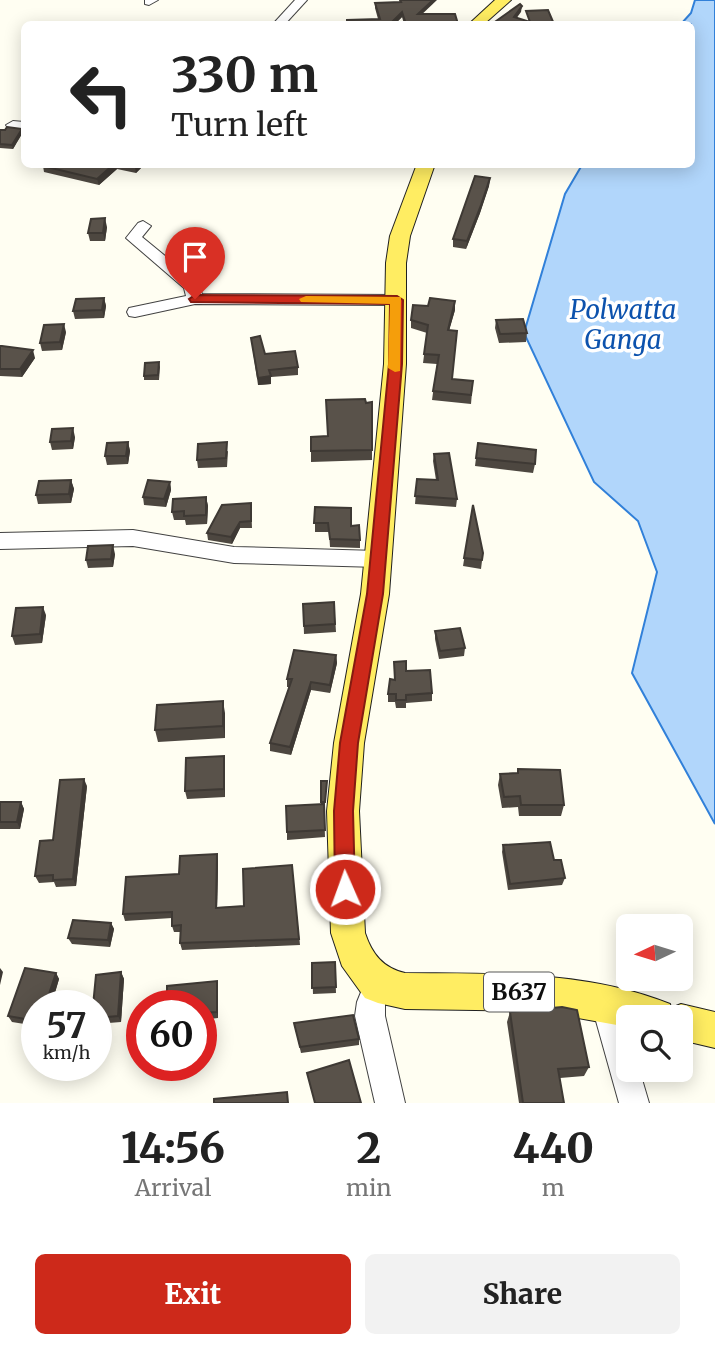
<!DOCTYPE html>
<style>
:root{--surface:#fff;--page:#f2f2f2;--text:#222;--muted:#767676;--accent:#cd291a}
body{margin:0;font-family:Merriweather,serif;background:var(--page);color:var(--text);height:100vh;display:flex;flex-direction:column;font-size:26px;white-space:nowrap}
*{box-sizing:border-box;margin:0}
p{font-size:23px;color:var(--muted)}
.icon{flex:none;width:38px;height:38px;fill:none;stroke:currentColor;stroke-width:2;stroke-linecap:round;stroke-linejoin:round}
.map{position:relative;height:1103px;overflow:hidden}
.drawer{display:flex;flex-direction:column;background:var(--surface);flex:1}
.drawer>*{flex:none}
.banner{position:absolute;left:21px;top:21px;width:674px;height:147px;border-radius:10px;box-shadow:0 4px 18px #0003;background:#fff;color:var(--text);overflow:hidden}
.needle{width:46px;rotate:266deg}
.controls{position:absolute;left:616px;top:914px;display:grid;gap:14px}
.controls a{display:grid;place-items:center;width:77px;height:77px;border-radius:10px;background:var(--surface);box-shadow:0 4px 18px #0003;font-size:35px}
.speed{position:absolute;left:21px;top:990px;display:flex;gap:14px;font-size:35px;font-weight:700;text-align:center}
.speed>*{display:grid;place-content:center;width:91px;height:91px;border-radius:50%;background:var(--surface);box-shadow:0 4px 18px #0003;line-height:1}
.speed small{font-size:18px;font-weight:400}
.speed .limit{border:10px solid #d22;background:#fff;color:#111}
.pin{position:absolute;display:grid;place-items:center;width:60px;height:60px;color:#fff;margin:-72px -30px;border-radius:50% 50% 50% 0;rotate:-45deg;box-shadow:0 0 7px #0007}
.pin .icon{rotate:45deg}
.me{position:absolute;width:77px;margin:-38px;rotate:358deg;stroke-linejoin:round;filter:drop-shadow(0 0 5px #0008)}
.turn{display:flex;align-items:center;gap:24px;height:147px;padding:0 35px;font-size:32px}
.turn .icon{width:91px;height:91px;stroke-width:2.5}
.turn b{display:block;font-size:49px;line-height:60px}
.eta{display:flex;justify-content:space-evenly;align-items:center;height:119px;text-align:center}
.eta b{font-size:42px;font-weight:800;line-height:49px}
.primary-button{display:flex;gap:14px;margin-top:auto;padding:14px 35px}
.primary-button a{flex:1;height:80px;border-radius:10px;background:var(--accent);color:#fff;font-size:28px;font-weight:800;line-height:80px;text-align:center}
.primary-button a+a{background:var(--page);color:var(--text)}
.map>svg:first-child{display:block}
.water{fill:#b1d6fb;stroke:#3180d9;stroke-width:2}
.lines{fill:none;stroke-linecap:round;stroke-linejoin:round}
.minor-casing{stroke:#424242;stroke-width:2}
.major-casing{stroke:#202020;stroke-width:2}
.minor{fill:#fff;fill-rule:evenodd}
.major{fill:#ffed62;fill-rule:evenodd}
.wall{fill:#4d4740}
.shaded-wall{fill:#3e3934}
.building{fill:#59524a;stroke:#3e3934;stroke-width:2}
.route{fill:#cd291a;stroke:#851b11;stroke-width:2}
.slow{fill:#f59e0b}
.labels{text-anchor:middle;stroke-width:7;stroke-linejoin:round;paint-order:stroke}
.shield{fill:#fff;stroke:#575757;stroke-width:2}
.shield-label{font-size:23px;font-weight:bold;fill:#0f0f0f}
.water-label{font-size:26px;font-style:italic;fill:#0c52ad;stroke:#fff}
</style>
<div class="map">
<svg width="715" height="1103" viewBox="0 0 715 1103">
<rect width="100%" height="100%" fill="#fffef2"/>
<!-- water -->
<polygon class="water" points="695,0 715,0 715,824 632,673 657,572 638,521 594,482 524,333 565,194 582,165 691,164 691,24 681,24 691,13"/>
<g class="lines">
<defs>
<g id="minor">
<polygon points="145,0 158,0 149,5 145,4"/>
<polygon points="295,0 307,0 285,24 273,24"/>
<polygon points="13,121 24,122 24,130 8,128 6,125"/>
<polygon points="143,221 151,226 142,237 198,283 202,294 397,295 405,300 397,305 195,304 135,317 129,316 127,312 129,308 186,296 184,288 126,238 138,223"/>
<polygon points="133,530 234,547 378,551 385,553 389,559 385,565 378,567 234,563 133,546 0,549 0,533"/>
<polygon points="378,971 388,975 392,985 385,1002 385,1016 405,1103 375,1103 355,1016 357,1002 368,975"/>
<path d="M605 989 615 993C626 1019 628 1041 628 1069H639L649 1103H619L591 1003 595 993Z"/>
</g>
<g id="major">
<polygon points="495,0 511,0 484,24 469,24"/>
<path d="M417 164H435L410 236 406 263V364L389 594 364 743 359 811 365 933C372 954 383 968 405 973 493 974 586 970 670 1004L671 1008 681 1004 715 1012V1048L681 1040V1017H628V1027L539 1011 405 1009 378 1003 365 998 342 966 331 933 327 811 334 743 361 594 384 364 386 263 390 236Z"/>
</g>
</defs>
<!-- minor casing -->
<use href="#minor" class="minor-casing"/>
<!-- major casing -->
<use href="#major" class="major-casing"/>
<!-- minor -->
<use href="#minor" class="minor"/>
<!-- major -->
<use href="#major" class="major"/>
</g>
<!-- wall -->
<g class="wall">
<polygon points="400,0 422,14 458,24 404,24 402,17 395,24 347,24 347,20 378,19 375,8 375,3 400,2"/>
<polygon points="0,130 23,132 13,149 0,148"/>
<polygon points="44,164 145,164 136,173 117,169 99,185 44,172 43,166"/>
<polygon points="490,178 489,186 480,213 466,249 453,247 453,239"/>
<polygon points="107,227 105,241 90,241 88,233"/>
<polygon points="104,298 106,306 104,318 75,319 73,311"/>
<polygon points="455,310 449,330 452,379 473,381 471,404 432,400 437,364 423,363 427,333 411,328 411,320"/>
<polygon points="496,320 527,333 526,342 499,343 495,328"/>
<polygon points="66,332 62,350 42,351 40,343"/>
<polygon points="252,345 265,354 298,367 298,375 271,377 271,384 258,385"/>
<polygon points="0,346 35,358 22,377 0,376"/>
<polygon points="159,362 160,367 159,380 144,380 144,376"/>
<polygon points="372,402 372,460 311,462 311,451 366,403"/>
<polygon points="75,437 73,449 52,450 50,442"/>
<polygon points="128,442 130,451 128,464 107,465 105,456"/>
<polygon points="478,443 535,464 533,473 475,466"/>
<polygon points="228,451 227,467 198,468 197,460"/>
<polygon points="434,454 457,499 456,507 415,504 417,479 436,480 433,461"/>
<polygon points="71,480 74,489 71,503 38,504 36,495"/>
<polygon points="170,482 171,490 166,507 144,505 143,497"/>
<polygon points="206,497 208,506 207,524 186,525 185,520 174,520 172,512"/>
<polygon points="251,503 252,528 240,528 232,544 208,540 207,533"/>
<polygon points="473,505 483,553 481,569 463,566"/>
<polygon points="315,507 351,526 360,540 360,548 330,547 329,532 315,532"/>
<polygon points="115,554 113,567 88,568 86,560"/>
<polygon points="334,602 336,632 304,634 303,604"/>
<polygon points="46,615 42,643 15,645 12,636"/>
<polygon points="435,631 465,648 464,656 439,659 435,639"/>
<polygon points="336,655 337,663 330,693 311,690 291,755 270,751 270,743 289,687 287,687 287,679"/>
<polygon points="394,662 432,693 432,701 406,703 406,708 396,708 395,702 388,702 388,694 394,679"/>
<polygon points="225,713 225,738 158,742 155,730"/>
<polygon points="224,756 225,763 225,797 187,799 185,791"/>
<polygon points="518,769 564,805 561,816 519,816 518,807 502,808 498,785 500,774 517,773"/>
<polygon points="321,781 327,781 324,806 325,837 287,840 287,832 321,804"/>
<polygon points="87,786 76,886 56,887 54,882 39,883 35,876 53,840"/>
<polygon points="0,802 21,802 24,809 20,829 0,829"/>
<polygon points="503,845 554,860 565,878 562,885 508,890 502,852"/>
<polygon points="217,854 218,861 217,907 244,906 292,865 300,945 182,950 180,943 181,932 174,932 172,926 172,918 125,921 123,914 179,874"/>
<polygon points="111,923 114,929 110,947 72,944 68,938"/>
<polygon points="335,962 336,993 313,994 312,963"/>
<polygon points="121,972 124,979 121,1022 96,1024 96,1006"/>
<polygon points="56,973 59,979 51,1006 37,1006 37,1026 12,1022 8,1016"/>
<polygon points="218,988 218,1018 201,1020 201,1006"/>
<polygon points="510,1012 589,1067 584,1076 560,1078 564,1103 519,1103 507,1022"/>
<polygon points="294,1023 359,1039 359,1045 301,1053"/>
</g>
<!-- shaded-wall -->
<g class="shaded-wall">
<polygon points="433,0 437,0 417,19 418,14"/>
<polygon points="522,6 521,12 513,23 514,17"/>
<polygon points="402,12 402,17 395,24 390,24"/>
<polygon points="22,129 23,132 13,149 12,145"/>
<polygon points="114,164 117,164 117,169 99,185 97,179"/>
<polygon points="138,164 145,164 136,173 135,167"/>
<polygon points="490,178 489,186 480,213 466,249 467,241"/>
<polygon points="105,218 107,227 105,241 103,233"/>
<polygon points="104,298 106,306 104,318 102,310"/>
<polygon points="455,301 455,310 447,338 448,330"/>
<polygon points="64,324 66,332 62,350 60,342"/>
<polygon points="33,350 35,358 22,377 20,369"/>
<polygon points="271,376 271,384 258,385 258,378"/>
<polygon points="73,428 75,437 73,449 71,441"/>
<polygon points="128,442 130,451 128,464 126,456"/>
<polygon points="71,480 74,489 71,503 69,494"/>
<polygon points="170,482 171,490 166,507 164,499"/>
<polygon points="206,497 208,506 207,524 206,515"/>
<polygon points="240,522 240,528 232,544 231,537"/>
<polygon points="113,545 115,554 113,567 111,559"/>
<polygon points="43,607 46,615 42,643 40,634"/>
<polygon points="336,655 337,663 330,693 330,685"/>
<polygon points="311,682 311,690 291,755 290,747"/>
<polygon points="223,701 225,713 225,738 223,726"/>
<polygon points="224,756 225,763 225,797 224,789"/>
<polygon points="84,779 87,786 76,886 73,879"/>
<polygon points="21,802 24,809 20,829 17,822"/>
<polygon points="217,854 218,861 217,914 216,908"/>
<polygon points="111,923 114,929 110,947 108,940"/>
<polygon points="0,968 3,972 0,985"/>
<polygon points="121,972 124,979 121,1022 118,1016"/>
<polygon points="56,973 59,979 51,1006 45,1006"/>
<polygon points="217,981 218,988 218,1018 217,1012"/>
</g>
<!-- building -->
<g class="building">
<polygon points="400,0 433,0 418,14 455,14 458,24 406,24 402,12 390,24 347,24 347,20 380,19 375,3 401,2"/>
<polygon points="520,4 522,6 514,17 530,22 526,11 548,10 554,24 492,24"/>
<polygon points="7,127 22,129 12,145 0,144 0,130 5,130"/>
<polygon points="44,164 114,164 97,179 43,166"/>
<polygon points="475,176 490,178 481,205 467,241 453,239"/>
<polygon points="105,218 103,233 88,233 91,219"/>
<polygon points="104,298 102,310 73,311 76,299"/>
<polygon points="430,298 455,301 448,330 457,331 452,379 473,381 471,395 433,391 439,355 424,354 428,325 411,320 413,305 428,306"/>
<polygon points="523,319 527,333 500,334 496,320"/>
<polygon points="64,324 60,342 40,343 44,325"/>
<polygon points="260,336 265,354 295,351 298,367 269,370 271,376 258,378 251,338"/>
<polygon points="0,346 2,346 33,350 20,369 0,369"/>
<polygon points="159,362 158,375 144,376 145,363"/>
<polygon points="365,399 366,403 372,402 372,450 311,451 311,437 328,436 326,400"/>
<polygon points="73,428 71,441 50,442 52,429"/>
<polygon points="128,442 126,456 105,456 107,443"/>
<polygon points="227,442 226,458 197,460 198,444"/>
<polygon points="478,443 536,450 535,464 476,458"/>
<polygon points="449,453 457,499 415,496 417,479 438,480 434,454"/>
<polygon points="71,480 69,494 36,495 39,481"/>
<polygon points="148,480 170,482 164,499 143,497"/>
<polygon points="206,497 206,515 184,516 184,511 172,512 173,499"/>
<polygon points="251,503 251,521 240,522 231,537 207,533 222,505"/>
<polygon points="473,505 483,553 482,560 464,558"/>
<polygon points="315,507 351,508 351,526 359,525 360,540 330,539 328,523 314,523"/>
<polygon points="113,545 111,559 86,560 88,546"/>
<polygon points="334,602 335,624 304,626 303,604"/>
<polygon points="43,607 40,634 12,636 16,608"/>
<polygon points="460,628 465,648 440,651 435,631"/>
<polygon points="294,650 336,655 330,685 311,682 290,747 270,743 292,679 287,679"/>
<polygon points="406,661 406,671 430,670 432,693 406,695 406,700 396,700 396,694 388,694 390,679 395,680 394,662"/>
<polygon points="223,701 223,726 155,730 157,705"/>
<polygon points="224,756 224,789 185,791 186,758"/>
<polygon points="518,769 560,770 564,805 521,805 520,796 504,797 500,774 518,773"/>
<polygon points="84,779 73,879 53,880 53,875 35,876 40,841 53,840 60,780"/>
<polygon points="321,781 327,781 325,802 321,802"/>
<polygon points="0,802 21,802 17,822 0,822"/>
<polygon points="324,804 325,830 287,832 286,806"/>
<polygon points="550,842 554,860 561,860 565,878 510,884 503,845"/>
<polygon points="217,854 216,908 244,906 243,869 292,865 299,939 180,943 181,925 172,926 172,912 123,914 126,877 179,874 180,856"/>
<polygon points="73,920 111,923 108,940 68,938"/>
<polygon points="335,962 336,987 312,988 312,963"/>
<polygon points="25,968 56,973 45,1006 37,1006 37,1021 8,1016"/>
<polygon points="121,972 118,1016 96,1018 96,1006 93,1006 96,975"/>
<polygon points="217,981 217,1012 201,1013 201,1006 167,1006 167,986"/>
<polygon points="562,1007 577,1010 589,1067 558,1069 564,1103 523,1103 510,1012"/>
<polygon points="353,1015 359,1039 300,1047 294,1023"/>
<polygon points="349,1060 361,1103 315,1103 307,1073"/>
<polygon points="287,1092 288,1103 214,1103 214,1099"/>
</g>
<!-- route -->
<polygon class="route" points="195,295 397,296 403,300 402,364 383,594 358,743 353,811 355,889 352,896 345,899 338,896 335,889 334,811 340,743 367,594 389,364 390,304 191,302 189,299"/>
<!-- slow -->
<polygon class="slow" points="306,296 401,297 400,371 395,372 388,368 390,304 301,302 299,299"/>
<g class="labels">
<!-- shield labels -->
<rect class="shield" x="484" y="972.5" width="70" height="39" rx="5"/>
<g class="shield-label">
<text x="519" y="1000">B637</text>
</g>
<!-- water labels -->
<g class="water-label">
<text x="623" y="319">Polwatta<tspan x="623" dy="30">Ganga</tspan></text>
</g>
</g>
</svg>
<div class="controls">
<a><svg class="needle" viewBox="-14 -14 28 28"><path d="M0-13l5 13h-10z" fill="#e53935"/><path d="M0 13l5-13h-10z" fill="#767676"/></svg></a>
<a><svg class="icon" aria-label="search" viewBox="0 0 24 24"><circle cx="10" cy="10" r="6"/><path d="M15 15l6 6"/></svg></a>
</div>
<div class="speed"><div>57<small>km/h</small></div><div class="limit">60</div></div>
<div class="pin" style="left:195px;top:299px;background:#d93025"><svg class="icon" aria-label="arrive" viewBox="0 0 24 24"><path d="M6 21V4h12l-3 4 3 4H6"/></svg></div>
<svg class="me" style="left:345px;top:889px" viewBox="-20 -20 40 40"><circle r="17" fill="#cd291a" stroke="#fff" stroke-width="3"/><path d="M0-11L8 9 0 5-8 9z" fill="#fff"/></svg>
<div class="banner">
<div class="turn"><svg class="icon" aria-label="left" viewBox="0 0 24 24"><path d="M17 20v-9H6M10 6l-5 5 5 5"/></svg><div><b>330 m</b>Turn left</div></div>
</div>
</div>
<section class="drawer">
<div class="eta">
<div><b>14:56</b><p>Arrival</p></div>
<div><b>2</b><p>min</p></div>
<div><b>440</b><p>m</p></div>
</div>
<div class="primary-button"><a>Exit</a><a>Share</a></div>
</section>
